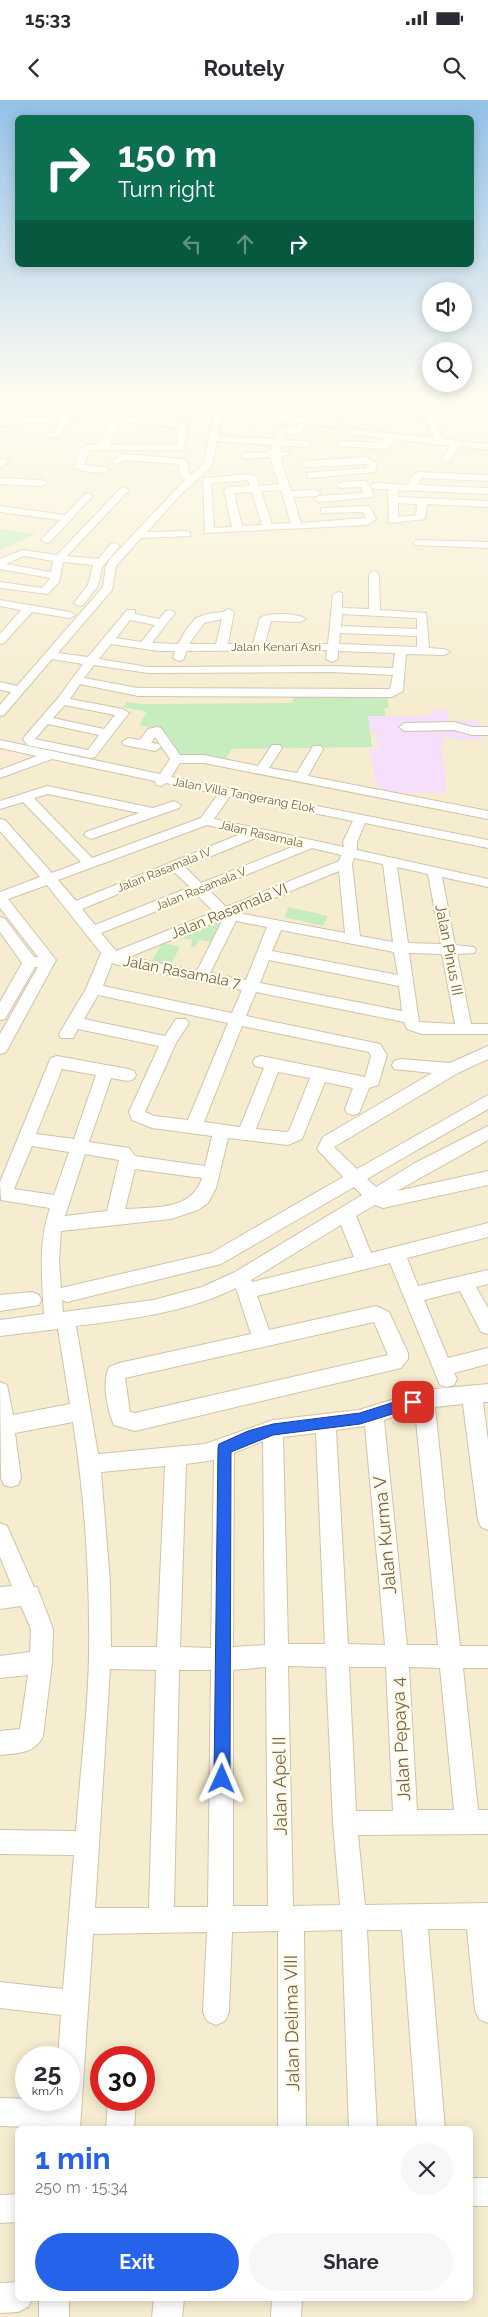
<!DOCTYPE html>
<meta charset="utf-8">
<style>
:root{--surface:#fff;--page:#f7f7f7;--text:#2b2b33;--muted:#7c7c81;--accent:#2563eb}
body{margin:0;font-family:Raleway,sans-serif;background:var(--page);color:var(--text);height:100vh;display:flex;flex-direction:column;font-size:19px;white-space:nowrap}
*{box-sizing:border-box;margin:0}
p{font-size:16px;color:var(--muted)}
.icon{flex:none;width:28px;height:28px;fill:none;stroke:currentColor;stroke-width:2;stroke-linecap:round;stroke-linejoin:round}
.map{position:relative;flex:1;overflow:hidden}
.sheet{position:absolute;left:15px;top:2026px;width:458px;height:175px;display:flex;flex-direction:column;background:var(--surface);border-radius:8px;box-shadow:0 2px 12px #0003}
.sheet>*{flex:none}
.banner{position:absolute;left:15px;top:15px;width:459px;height:152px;border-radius:8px;box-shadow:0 2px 12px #0003;background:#0b6e4f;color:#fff;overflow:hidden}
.controls{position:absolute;left:422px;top:182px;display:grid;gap:10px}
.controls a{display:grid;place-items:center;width:50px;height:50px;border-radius:50%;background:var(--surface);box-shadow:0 2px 12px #0003;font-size:25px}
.speed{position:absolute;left:15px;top:1946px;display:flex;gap:10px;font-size:25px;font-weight:700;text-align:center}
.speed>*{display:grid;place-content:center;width:65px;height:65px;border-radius:50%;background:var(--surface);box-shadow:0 2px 12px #0003;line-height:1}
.speed small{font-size:12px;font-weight:400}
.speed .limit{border:8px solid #d22;background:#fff;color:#111}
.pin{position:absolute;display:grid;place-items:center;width:42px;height:42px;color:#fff;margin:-21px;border-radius:10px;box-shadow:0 2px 8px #0006}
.me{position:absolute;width:55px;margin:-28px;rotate:1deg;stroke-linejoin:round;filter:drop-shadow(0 0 4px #0008)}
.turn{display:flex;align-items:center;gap:18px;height:105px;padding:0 20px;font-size:22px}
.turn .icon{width:65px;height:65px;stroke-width:2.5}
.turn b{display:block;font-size:35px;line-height:42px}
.lanes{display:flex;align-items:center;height:48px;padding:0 20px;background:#0003;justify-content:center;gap:25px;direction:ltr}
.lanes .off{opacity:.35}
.round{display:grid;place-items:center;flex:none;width:52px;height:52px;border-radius:26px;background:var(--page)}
.headline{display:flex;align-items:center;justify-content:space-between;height:85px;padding:0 20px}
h1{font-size:30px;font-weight:700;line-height:38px;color:var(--accent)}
.cta{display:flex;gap:10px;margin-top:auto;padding:10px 20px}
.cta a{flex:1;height:58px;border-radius:30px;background:var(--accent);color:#fff;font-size:20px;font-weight:700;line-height:58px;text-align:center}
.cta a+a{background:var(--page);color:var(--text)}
.status{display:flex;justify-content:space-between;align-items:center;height:35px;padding:0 25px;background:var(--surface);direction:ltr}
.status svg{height:14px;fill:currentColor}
header{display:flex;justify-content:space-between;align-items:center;height:65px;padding:0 20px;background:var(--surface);font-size:22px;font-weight:700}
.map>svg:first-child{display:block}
.residential{fill:#f6edd0;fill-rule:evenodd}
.commercial{fill:#ffebd5}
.industrial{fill:#ece8dd}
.education{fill:#f6dffa}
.green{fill:#c7ecc0}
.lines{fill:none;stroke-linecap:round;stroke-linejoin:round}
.minor-casing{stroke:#d0c3a8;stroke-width:2}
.minor{fill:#fff;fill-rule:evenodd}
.route{fill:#2563eb;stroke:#184099}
.labels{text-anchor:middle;stroke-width:4.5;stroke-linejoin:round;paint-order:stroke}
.far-street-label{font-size:12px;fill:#776347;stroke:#fffcea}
.street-label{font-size:15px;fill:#776347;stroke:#fffcea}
.near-street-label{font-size:18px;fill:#776347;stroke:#fffcea}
</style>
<div class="status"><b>15:33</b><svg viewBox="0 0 49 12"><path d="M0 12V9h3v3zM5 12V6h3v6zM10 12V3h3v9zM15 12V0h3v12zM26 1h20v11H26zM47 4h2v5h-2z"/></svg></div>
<header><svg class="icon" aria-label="back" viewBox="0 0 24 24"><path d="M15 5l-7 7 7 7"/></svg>Routely<svg class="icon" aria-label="search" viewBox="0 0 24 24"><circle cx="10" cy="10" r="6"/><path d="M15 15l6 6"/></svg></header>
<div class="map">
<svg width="488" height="2217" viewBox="0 0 488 2217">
<rect width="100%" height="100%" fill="#fefae2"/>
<!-- residential -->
<path class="residential" d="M0 293H25L20 306 107 309 119 293H488V2217H0ZM26 1958H69V2000H26ZM101 1958H144V2000H101ZM18 2029H470V2199H18Z"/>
<!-- commercial -->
<polygon class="commercial" points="0,642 75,657 68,667 39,661 27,664 0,659"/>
<!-- industrial -->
<polygon class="industrial" points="25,293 119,293 107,309 20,307"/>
<!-- education -->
<polygon class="education" points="430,610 446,610 450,621 478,620 483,640 458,640 457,638 443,638 444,646 441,647 447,690 444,693 390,693 379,687 376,683 370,649 378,649 376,632 370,632 368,616 431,616"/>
<!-- green -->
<g class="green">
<polygon points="0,429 36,434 0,450"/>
<polygon points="294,591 387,593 389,608 384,608 386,616 368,616 372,647 232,649 223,662 176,659 152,632 152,628 139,625 147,612 123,607 127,602 143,604 293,603"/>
<polygon points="289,807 328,816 323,826 284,817"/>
<polygon points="222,817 211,842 199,840 195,847 191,847 192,840 174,837"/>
<polygon points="162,843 180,847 170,866 151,862"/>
</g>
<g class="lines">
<defs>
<g id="minor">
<path d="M142 293H151L146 298 158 300 157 307H151L150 304 141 302 121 316 187 324 184 350H90L84 365 105 367 110 370C103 375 81 372 74 367 81 347 79 344 101 344L110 318 113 314H85L70 317 61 336 49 338 44 335 55 332 60 320 0 326V320L54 316 85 308 117 309 125 306ZM119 321 179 328 177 345H110Z"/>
<path d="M236 293H244L221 318 218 336 275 339 279 329 296 328 301 322 281 321 277 318 278 315 253 314 249 311 253 308 280 310 287 297 290 296C300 296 311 294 318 301L313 320 338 321 342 324 338 327 309 325 301 333 285 334 284 340 306 341 311 344 306 347 282 345 279 351 289 354 280 357 291 391 316 390 321 393 316 396 293 397 301 423 366 418 363 412 321 413V409L324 408 367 406 370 407 376 419 367 425 205 433 203 378 252 374 257 377 259 386 279 384 270 357 245 359 240 356 245 353 270 352 273 345 217 341 212 366 183 392 147 432 186 431 190 432V436L141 438 116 466 112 490 58 553 88 557 127 510H135V514L159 519 166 511 170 510 175 513 152 543 178 544 186 530 196 518 207 514 223 512 229 509 234 512 228 544H253L260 518C268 512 298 513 306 519L300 522 271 521 265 544H328L333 495 338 492 342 493V508L369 509V474L374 471 379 474 380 510 426 513 429 548 444 549 450 552 444 555 406 554 403 591 392 597 138 596 80 584 70 599 123 609 129 613 95 657 91 658 27 645 23 639 25 636 58 598 83 564 52 559 4 615 0 616V605L11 592 0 590V582L17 586 103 487 106 466 110 459 186 379 180 376 179 364 126 360 117 364 112 361 124 354 183 359 188 362 189 374 191 375 204 363 213 317ZM293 302H309L305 317 286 316ZM248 380 250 386 229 387 224 390 232 427 214 428 211 383ZM281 390 291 423 272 424 261 391ZM252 392 262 425 242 426 234 393ZM342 514 417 518V529L341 526ZM222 519 216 544H189L204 523ZM130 520 155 525 141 542 116 538ZM340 533 417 536V547L339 544ZM111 544 159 551H175L173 558 179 561 183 560 187 551 327 550 326 559 332 562 338 559V551L395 553 393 568 331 566 148 567 99 559ZM94 565 148 573 331 572 393 575 390 589 138 588 84 578ZM65 605 115 615 104 629 53 618ZM48 624 99 635 88 650 35 639Z"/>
<polygon points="388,293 396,293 397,309 425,312 443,293 451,293 432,315 443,339 488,344 488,350 459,346 450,361 447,362 442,359 450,346 394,339 388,348 385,349 339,346 337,344 342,341 382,343 385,338 349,334 349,330 352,329 434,338 424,317 390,313"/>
<polygon points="478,309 488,310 488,316 475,314 475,310"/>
<polygon points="366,357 377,363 375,372 310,378 307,377 307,373 367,368 367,364 306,367 301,364 306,361"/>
<polygon points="4,358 9,361 0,369 0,360"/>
<path d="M419 372 488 375V381L421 378 418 385 488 388V394L398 390V397L488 401V407L427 404 425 419 389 423 388 389H375L370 386 375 383 409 385 411 376ZM398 403 417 404 416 415 398 417Z"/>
<polygon points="0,378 42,380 47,383 42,386 0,384"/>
<polygon points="364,381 367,382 374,395 372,397 319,402 314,399 319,396 363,393 361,387 341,388 336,385 341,382"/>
<path d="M124 387 129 390 127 392 67 456 98 459 111 444 115 443 120 446 102 467 98 486 83 505 79 506 74 503 88 485 93 465 63 462 59 482 48 494 0 488V482L42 488 50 478 0 469V459L23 450 57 455 121 388ZM24 456 53 461 51 472 6 464Z"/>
<polygon points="88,393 93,396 91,398 50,442 46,443 41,440 60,420 0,412 0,406 65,415 85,394"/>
<polygon points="418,440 488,442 488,448 414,445 413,443"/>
<polygon points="0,500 70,512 75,515 70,518 32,512 4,543 0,544 0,534 21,510 0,506"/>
<polygon points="454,622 472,627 488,627 488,635 472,635 454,630 405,631 399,627 405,623"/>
<path d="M157 627 161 628 180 655H204L258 666 272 645H280L282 648 269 668 297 673 313 646H321L323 649 308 676 488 711V719L204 663H180L171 677 488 740V748L365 723 357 742V750L488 779V787L442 777 455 845 474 847 476 850 474 853 457 854 471 924H488V934H422L407 929 404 922 256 892 246 916 380 944 387 955 378 985 369 988 359 1013 353 1015 347 1013 345 1009 353 988 325 982 302 1039 288 1045 228 1038 216 1088 208 1103 198 1110 171 1119 61 1131 59 1162 61 1188 211 1153 343 1077 317 1049 323 1037 432 973 394 969 392 965 394 961 400 959 450 963 488 946V959L458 973 334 1047 357 1069 488 995V1009L367 1079 376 1087 415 1063 488 1026V1040L397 1091 488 1071V1085L383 1108 375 1105 356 1116 371 1153 488 1123V1137L407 1158 418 1186 488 1170V1184L476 1187 488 1208V1234L481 1232 460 1191 424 1200 448 1258 488 1248V1264L454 1273 457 1279 454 1285 447 1287 440 1285 390 1163 257 1196 269 1230 376 1206 389 1212 408 1253V1259L401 1268 135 1331 114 1325C107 1310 102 1282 109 1267L119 1263 251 1234 236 1188C185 1213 131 1219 76 1226L98 1354 205 1344 273 1320 359 1310 424 1290 488 1284V1302H483L488 1341V1430L481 1427 478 1420 463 1304 435 1307 460 1546H488V1568H463L478 1710H488V1734L358 1735 365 1805 488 1803V1923L479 1919 475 1910 467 1829H428L445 2029H417L402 1830H367L377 2029H349L342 1830 304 1831 306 2029H278V1831L232 1832 229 1912 225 1921 216 1925 207 1921 203 1912 207 1832 93 1834 80 2029 0 2026V1998L69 2000V1958H58L61 1915 0 1908V1882L63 1889 74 1755 0 1754V1730L76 1731C80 1673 88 1614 89 1556 90 1478 85 1399 73 1322L15 1333 21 1378 18 1385 11 1387 4 1385 1 1378 0 1282 7 1285 13 1315 70 1304 58 1229 0 1236V1220L44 1214C42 1178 38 1143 50 1108L1 1100 0 1082 49 962 51 958 57 956 128 969 134 971 136 975 134 979 128 981 111 978 89 1042 129 1048 135 1056 205 1066 212 1036 152 1028 132 1020 129 1012 159 946 78 929 73 938H61L59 934 86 889 101 853 47 785 8 799 56 860 6 952 0 954V934L38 867H35L5 919 0 920V902L22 863 0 832V817L5 819 34 857H38L0 808V792L40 777 0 731V719L5 720 52 773 81 762 23 702 0 709V701L47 686 153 708 174 701 181 705 179 708 91 739 84 735 86 732 139 713 48 694 34 698 92 758 201 718 218 694 166 683 161 686 156 685 155 681 52 659 0 678V670L37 656 0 648V640L160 674 170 659 155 637 151 643 159 644 161 647 155 651 124 645 122 642 128 638 140 640 148 629ZM230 696 353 721 343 742 344 747 214 719ZM207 725 243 733 76 801 58 780ZM258 737 297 745 201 783 185 767ZM312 748 341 755 339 761 226 807 209 790ZM354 758 383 764 393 842 360 836 352 764ZM397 767 428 774 441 844 408 843ZM173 771 190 787 95 825 82 809ZM339 771 345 833 238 813ZM197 795 214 812 116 851 101 833ZM223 819 197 871 129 857ZM236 821 267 827 246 880 210 873ZM281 830 394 852 398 875 272 851ZM409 853 442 854 455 924 419 922ZM269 860 399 886 402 911 260 883ZM112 863 118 865 242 890 232 913 103 886ZM98 895 228 923 188 1020 154 1016 145 1012 176 943 189 923 186 919H176L165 936 84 919ZM242 926 369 952 371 956 365 977 261 956 255 958 253 962 255 966 264 968 240 1027 204 1022ZM62 969 96 975 74 1039 36 1034ZM278 972 310 978 289 1031 286 1032 256 1029ZM32 1046 69 1052 54 1095 14 1089ZM85 1054 119 1060 107 1111 65 1116ZM135 1069 202 1078C192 1111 153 1107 125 1109ZM354 1087 362 1095 235 1172 202 1187 153 1200 63 1212 62 1200 67 1202 221 1164ZM341 1125 354 1157 252 1182 251 1180ZM374 1222 388 1255 135 1313 130 1312 125 1278ZM415 1310 438 1545H407L384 1320ZM365 1326 385 1545 348 1544 336 1330ZM316 1333 325 1544H288L283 1337ZM263 1341 265 1545 233 1547 234 1353ZM214 1360 211 1548 180 1547 186 1364ZM165 1366 157 1547H111L110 1482 101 1372ZM288 1566 326 1567 333 1723 340 1805 293 1806ZM266 1567 268 1806H233V1570ZM349 1567H386L393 1711H356ZM409 1567 440 1568 454 1710H417ZM110 1569 156 1570 149 1808H95ZM179 1570H211L208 1807H174Z"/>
<polygon points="32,1192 39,1195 41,1200 39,1205 0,1211 0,1195"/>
<path d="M0 1423 7 1426 34 1487H37L53 1529 52 1562 43 1636C35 1654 17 1653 0 1655V1631L20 1629 28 1575 0 1578V1556L30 1552 31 1529 21 1506 0 1509V1487L12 1486 0 1457Z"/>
<polygon points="108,2000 136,2000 134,2029 106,2029"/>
<rect x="470" y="2078" width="18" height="28"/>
<polygon points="18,2094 18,2122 0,2123 0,2095"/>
<polygon points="18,2182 18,2199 32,2199 28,2207 18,2212 0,2213 0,2183"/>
<rect x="39" y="2199" width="30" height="18"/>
<polygon points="154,2199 184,2199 182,2217 152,2217"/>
<polygon points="272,2199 302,2199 301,2217 271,2217"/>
</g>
</defs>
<!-- minor casing -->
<use href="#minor" class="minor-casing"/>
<!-- minor -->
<use href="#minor" class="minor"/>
</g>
<!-- sky -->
<linearGradient id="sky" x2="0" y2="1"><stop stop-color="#93c1e8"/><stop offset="0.49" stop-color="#fffdf2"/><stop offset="1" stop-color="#fffdf2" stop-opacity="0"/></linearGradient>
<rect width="488" height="603" fill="url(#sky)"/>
<!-- route -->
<polygon class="route" points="413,1296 418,1298 419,1302 418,1306 360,1324 273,1335 231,1352 230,1679 228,1684 222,1687 217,1684 214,1679 218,1348 219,1344 248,1331 273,1324 360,1313"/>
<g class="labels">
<!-- far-street labels -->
<g class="far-street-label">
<text x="276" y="551">Jalan Kenari Asri</text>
<text transform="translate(244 695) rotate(11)" y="4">Jalan Villa Tangerang Elok</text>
<text transform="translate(261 734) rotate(13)" y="4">Jalan Rasamala</text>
<text transform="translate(164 770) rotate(-22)" y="4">Jalan Rasamala IV</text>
<text transform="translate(201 789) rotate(-22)" y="4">Jalan Rasamala V</text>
</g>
<!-- street labels -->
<g class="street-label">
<text transform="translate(229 811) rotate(-22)" y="5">Jalan Rasamala VI</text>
<text transform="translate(449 850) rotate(79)" y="5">Jalan Pinus III</text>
<text transform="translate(182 872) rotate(11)" y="5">Jalan Rasamala 7</text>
</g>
<!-- near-street labels -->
<g class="near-street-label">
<text transform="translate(385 1435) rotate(-95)" y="6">Jalan Kurma V</text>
<text transform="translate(401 1639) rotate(-93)" y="6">Jalan Pepaya 4</text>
<text transform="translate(280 1686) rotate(-91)" y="6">Jalan Apel II</text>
<text transform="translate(292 1923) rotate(-91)" y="6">Jalan Delima VIII</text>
</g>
</g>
</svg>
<div class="controls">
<a><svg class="icon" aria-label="sound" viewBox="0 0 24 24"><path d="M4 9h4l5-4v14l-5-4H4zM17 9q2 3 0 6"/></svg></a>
<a><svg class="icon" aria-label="search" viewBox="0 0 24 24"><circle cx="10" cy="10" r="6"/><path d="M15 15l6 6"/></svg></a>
</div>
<div class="speed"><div>25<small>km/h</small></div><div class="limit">30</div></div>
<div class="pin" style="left:413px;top:1302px;background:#d93025"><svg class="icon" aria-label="arrive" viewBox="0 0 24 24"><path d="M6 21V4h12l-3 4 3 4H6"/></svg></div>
<svg class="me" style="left:222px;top:1679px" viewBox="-20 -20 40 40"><path d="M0-17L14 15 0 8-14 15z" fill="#2563eb" stroke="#fff" stroke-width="4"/></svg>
<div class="banner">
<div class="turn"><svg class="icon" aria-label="right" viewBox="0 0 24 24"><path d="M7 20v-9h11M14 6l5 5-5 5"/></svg><div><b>150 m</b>Turn right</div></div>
<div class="lanes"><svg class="icon off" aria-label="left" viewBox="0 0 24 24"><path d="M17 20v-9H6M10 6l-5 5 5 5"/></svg><svg class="icon off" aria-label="ahead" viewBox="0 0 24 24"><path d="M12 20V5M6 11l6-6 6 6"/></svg><svg class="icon" aria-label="right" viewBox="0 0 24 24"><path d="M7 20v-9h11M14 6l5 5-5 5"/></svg></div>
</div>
<section class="sheet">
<div class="headline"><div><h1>1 min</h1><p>250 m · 15:34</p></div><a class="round"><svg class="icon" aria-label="close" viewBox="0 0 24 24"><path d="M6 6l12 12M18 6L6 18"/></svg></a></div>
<div class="cta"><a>Exit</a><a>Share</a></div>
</section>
</div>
